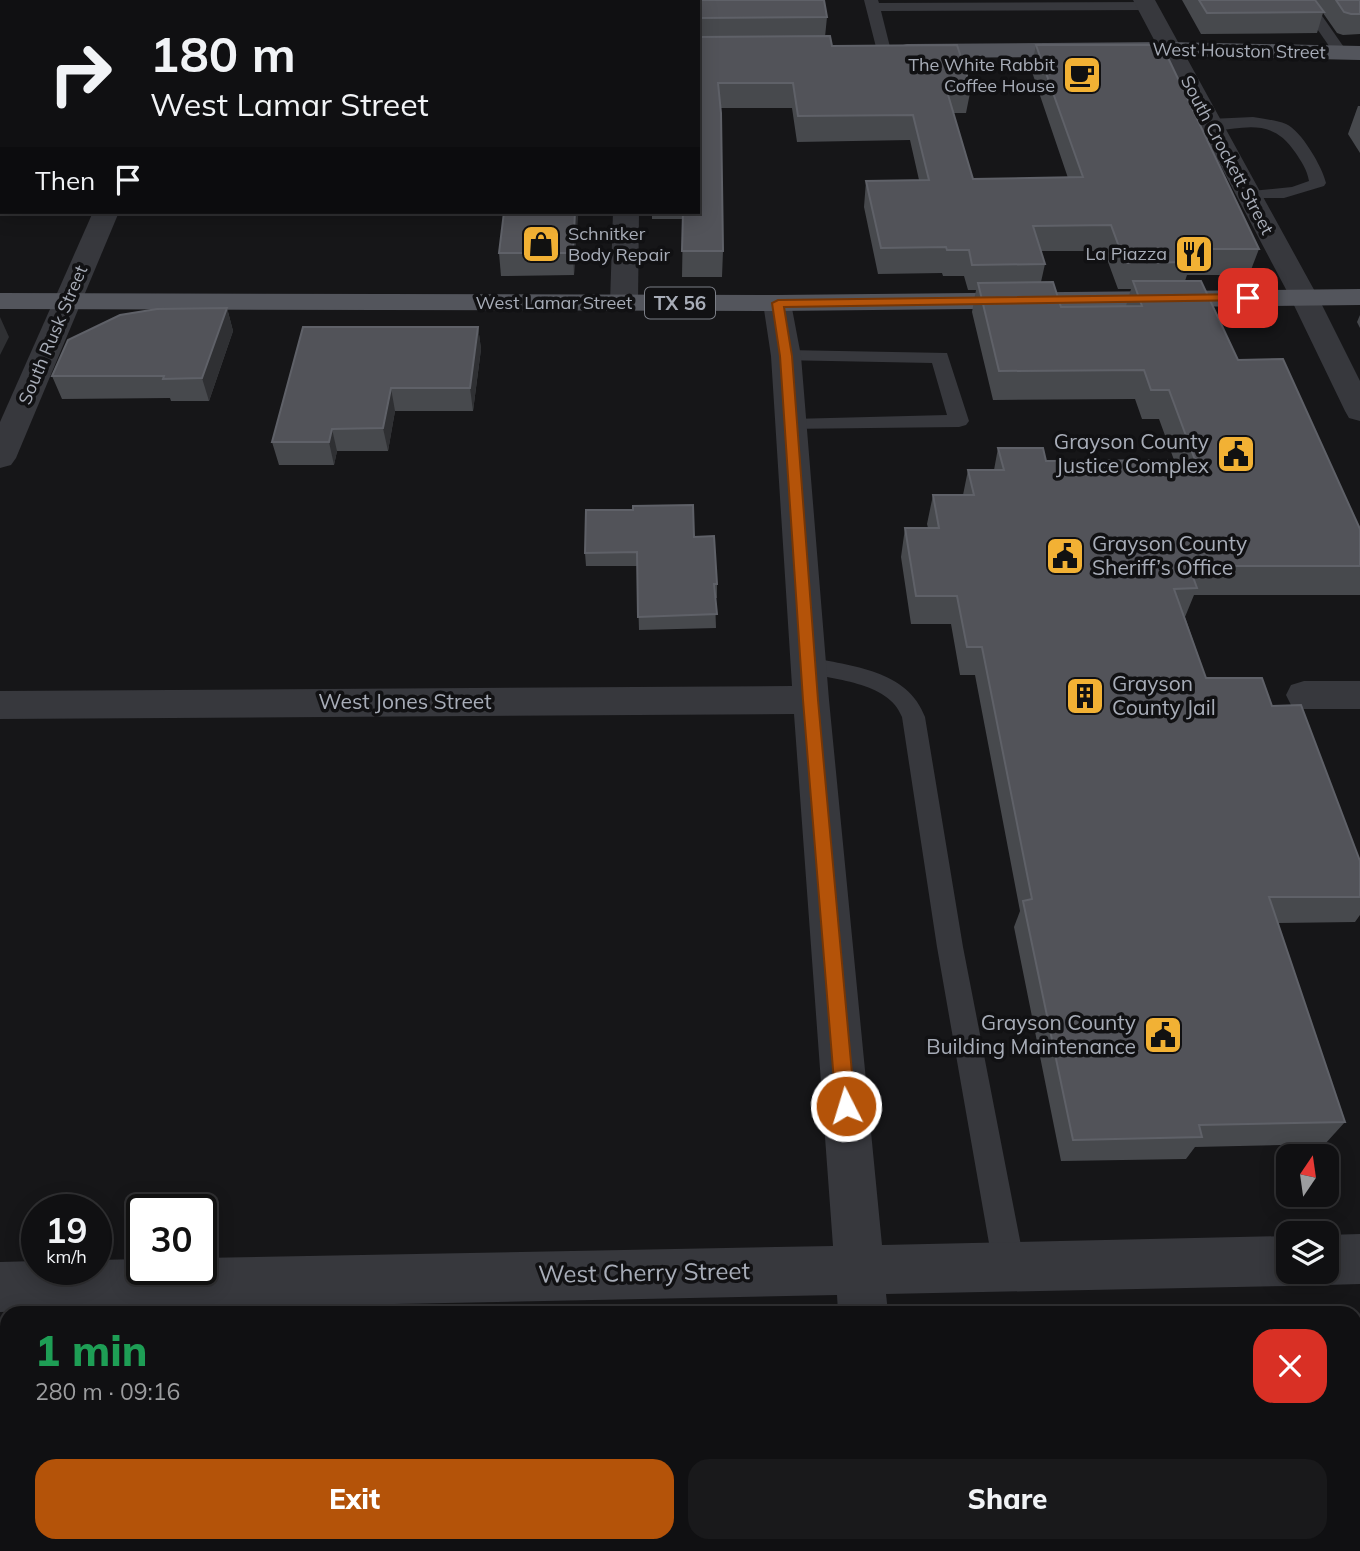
<!DOCTYPE html>
<meta charset="utf-8">
<style>
:root{--surface:#101012;--page:#19191b;--text:#f1f3f6;--muted:#9c9d9f;--line:#303032;--accent:#b45309}
body{margin:0;font-family:Mulish,sans-serif;background:var(--page);color:var(--text);height:100vh;display:flex;flex-direction:column;font-size:26px;white-space:nowrap}
*{box-sizing:border-box;margin:0}
p{font-size:23px;color:var(--muted)}
.icon{flex:none;width:38px;height:38px;fill:none;stroke:currentColor;stroke-width:2;stroke-linecap:round;stroke-linejoin:round}
.map{position:relative;flex:1;overflow:hidden}
.side{position:absolute;left:0px;top:1306px;width:1362px;height:247px;display:flex;flex-direction:column;background:var(--surface);border-radius:21px 21px 0 0;box-shadow:0 4px 18px #0003,0 0 0 2px var(--line)}
.side>*{flex:none}
.guide{position:absolute;left:0px;top:0px;width:700px;height:214px;box-shadow:0 4px 18px #0003,0 0 0 2px var(--line);background:#101012;color:var(--text);overflow:hidden}
.needle{width:46px;rotate:13deg}
.tools{position:absolute;left:1276px;top:1144px;display:grid;gap:14px}
.tools a{display:grid;place-items:center;width:63px;height:63px;border-radius:14px;background:var(--surface);box-shadow:0 4px 18px #0003,0 0 0 2px var(--line);font-size:35px}
.speed{position:absolute;left:21px;top:1194px;display:flex;gap:14px;font-size:35px;font-weight:700;text-align:center}
.speed>*{display:grid;place-content:center;width:91px;height:91px;border-radius:50%;background:var(--surface);box-shadow:0 4px 18px #0003,0 0 0 2px var(--line);line-height:1}
.speed small{font-size:18px;font-weight:400}
.speed .limit{border:4px solid #111;border-radius:10px;background:#fff;color:#111}
.pin{position:absolute;display:grid;place-items:center;width:60px;height:60px;color:#fff;margin:-30px;border-radius:14px;box-shadow:0 4px 10px #0006}
.me{position:absolute;width:77px;margin:-38px;rotate:355deg;stroke-linejoin:round;filter:drop-shadow(0 0 5px #0008)}
.turn{display:flex;align-items:center;gap:24px;height:147px;padding:0 35px;font-size:32px}
.turn .icon{width:91px;height:91px;stroke-width:2.5}
.turn b{display:block;font-size:49px;line-height:60px}
.then{display:flex;align-items:center;height:66px;padding:0 35px;background:#0003;gap:14px;font-size:26px}
.round{display:grid;place-items:center;flex:none;width:74px;height:74px;border-radius:21px;background:var(--page)}
.headline{display:flex;align-items:center;justify-content:space-between;height:119px;padding:0 35px}
h1{font-size:42px;font-weight:800;line-height:52px;color:#1e9e55}
.button{display:flex;gap:14px;margin-top:auto;padding:14px 35px}
.button a{flex:1;height:80px;border-radius:21px;background:var(--accent);color:#fff;font-size:28px;font-weight:800;line-height:80px;text-align:center}
.button a+a{background:var(--page);color:var(--text)}
.map>svg:first-child{display:block}
.lines{fill:none;stroke-linecap:round;stroke-linejoin:round}
.lane{fill:#37383d;fill-rule:evenodd}
.street{fill:#37383d;fill-rule:evenodd}
.primary{fill:#53555c;fill-rule:evenodd}
.wall{fill:#47494d;fill-rule:evenodd}
.shaded-wall{fill:#2f3033}
.building{fill:#525359;stroke:#5f6168;stroke-width:2}
.route{fill:#b45309;stroke:#753606;stroke-width:2}
.labels{text-anchor:middle;stroke-width:7;stroke-linejoin:round;paint-order:stroke}
.far-street-label{font-size:18px;fill:#a8adb8;stroke:#111113}
.far-poi-label{font-size:18px;fill:#a8adb8;stroke:#111113;text-anchor:end}
.shield{fill:#111113;stroke:#7b7e86;stroke-width:2}
.shield-label{font-size:19px;font-weight:bold;fill:#a8adb8}
.poi-label{font-size:21px;fill:#a8adb8;stroke:#111113;text-anchor:end}
.street-label{font-size:21px;fill:#a8adb8;stroke:#111113}
.near-street-label{font-size:24px;fill:#a8adb8;stroke:#111113}
</style>
<div class="map">
<svg width="1360" height="1551" viewBox="0 0 1360 1551">
<rect width="100%" height="100%" fill="#161618"/>
<g class="lines">
<!-- lane -->
<g class="lane">
<polygon points="492,0 506,0 491,2"/>
<polygon points="864,0 878,0 879,3 1147,2 1154,6 1147,10 881,11 891,51 884,55 877,51"/>
<polygon points="1297,0 1311,0 1348,53 1346,56 1336,56"/>
<path d="M1253 117C1264 119 1276 120 1286 124 1301 130 1323 168 1326 183L1324 186 1284 198H1241L1239 195 1241 192 1292 187 1309 181C1307 169 1301 161 1295 152 1264 105 1221 143 1202 124L1210 119Z"/>
<polygon points="786,350 947,353 969,421 966,425 959,427 784,429 781,425 784,421 791,419 947,415 932,363 779,360 777,356 779,352"/>
<path d="M808 657C851 666 908 670 925 717L963 947 1025 1266 1020 1277 1009 1282 998 1277 993 1266 937 947 902 717C889 681 831 680 800 671L797 665 800 659Z"/>
</g>
<!-- street -->
<g class="street">
<polygon points="192,0 214,0 191,2"/>
<polygon points="1133,0 1155,0 1318,297 1360,381 1360,421 1349,418 1345,411 1290,297"/>
<polygon points="93,212 119,212 16,458 11,465 0,468 0,422"/>
<polygon points="613,212 639,212 638,303 634,309 624,311 614,309 610,303"/>
<polygon points="777,295 787,297 791,303 801,356 829,700 882,1245 1288,1236 1288,1272 1326,1272 1326,1235 1360,1234 1360,1284 1326,1285 1309,1277 1307,1274 1305,1278 1288,1286 886,1294 888,1312 838,1312 837,1295 0,1312 0,1262 37,1261 37,1269 96,1269 96,1260 142,1259 142,1269 201,1269 201,1258 833,1246 794,714 0,719 0,691 792,686 771,356 763,303 767,297"/>
<polygon points="1304,681 1360,681 1360,709 1304,709 1291,705 1286,695 1291,685"/>
<rect x="849" y="1545" width="56" height="6"/>
</g>
<!-- primary -->
<g class="primary">
<polygon points="1169,42 1360,46 1360,60 1169,56 907,58 899,56 896,51 899,46 907,44"/>
<rect x="0" y="47" width="2" height="14"/>
<polygon points="1360,289 1360,305 777,311 0,309 0,293 777,295"/>
</g>
</g>
<!-- wall -->
<g class="wall">
<polygon points="1182,0 1360,0 1360,34 1343,35 1337,33 1323,13 1317,33 1201,34"/>
<path d="M698 2 827 17 825 37 832 46 971 88 966 113H953L973 179 1068 178 1031 69 1036 45 1259 249 1249 275H1187L1185 281 1238 360 1360 529V595H1194L1185 617 1206 678 1272 706 1360 861V915L1355 922 1278 923 1345 1122 1325 1144 1195 1147 1186 1159 1061 1161 1014 927 1020 911 975 675H960L951 624H911L901 557 905 528H928L927 524 933 495H963L968 470H994L998 448 1046 461 1174 460 1159 419H1142L1135 399 993 400 972 312 976 290H968L964 276H943L942 273 878 274 864 207 866 181 919 180 910 140 797 142 792 108H720L723 251 722 277H682L683 219H652V212H698ZM1041 251H1104L1118 289H1131L1126 306 1061 307 1041 282 1045 264Z"/>
<polygon points="2,55 2,133 0,133 0,57"/>
<polygon points="1358,106 1360,106 1360,153 1348,134"/>
<polygon points="504,212 578,212 574,275 501,276 499,253"/>
<polygon points="227,308 233,331 209,401 171,401 170,398 62,399 52,376"/>
<polygon points="1360,315 1360,328 1357,322"/>
<polygon points="478,327 481,349 473,411 395,411 388,451 337,451 334,465 279,465 272,442"/>
<polygon points="694,537 717,584 717,598 715,598 716,628 639,630 637,566 586,566 585,553"/>
</g>
<!-- shaded-wall -->
<g class="shaded-wall">
<polygon points="575,212 578,212 574,275 573,253"/>
<polygon points="227,308 233,331 209,401 202,378"/>
<polygon points="0,317 9,337 0,355"/>
<polygon points="478,327 481,349 473,411 470,388"/>
<polygon points="391,388 395,411 388,451 383,428"/>
<polygon points="332,429 337,451 334,465 329,442"/>
</g>
<!-- building -->
<g class="building">
<polygon points="243,0 339,0 339,2 242,2"/>
<polygon points="651,0 824,0 827,17 698,18 698,2 651,2"/>
<polygon points="1199,0 1315,0 1324,12 1207,13"/>
<polygon points="1336,0 1360,0 1360,14 1351,14 1344,12"/>
<polygon points="830,36 832,46 957,45 971,88 946,88 973,179 1083,177 1036,45 1162,45 1259,249 1184,249 1191,262 1125,263 1111,225 1033,226 1045,264 972,265 969,250 947,250 946,247 881,248 866,181 929,180 913,115 798,116 793,83 718,83 721,113 723,251 682,251 683,212 698,212 698,37"/>
<polygon points="1,55 2,55 2,107 0,107"/>
<polygon points="504,212 575,212 573,253 499,253"/>
<polygon points="1133,281 1201,281 1238,360 1283,359 1360,529 1360,566 1189,566 1197,588 1174,589 1206,678 1262,678 1272,706 1301,705 1360,861 1360,897 1269,897 1345,1122 1199,1125 1202,1137 1073,1140 1023,901 1032,899 982,647 967,647 957,596 916,596 905,528 939,528 933,495 974,495 968,470 1004,470 998,448 1043,448 1046,461 1195,460 1169,390 1151,390 1144,370 999,371 978,283 1053,282 1061,307 1142,306"/>
<polygon points="227,308 202,378 163,379 164,376 52,376 68,340 120,315 157,309"/>
<polygon points="303,327 478,327 470,388 391,388 383,428 332,429 329,442 272,442"/>
<polygon points="693,505 694,537 714,536 717,584 714,584 717,614 638,617 637,552 585,553 586,510 633,510 633,506"/>
</g>
<!-- route -->
<polygon class="route" points="1248,294 1254,298 1252,300 784,307 792,356 818,700 855,1106 852,1112 846,1115 839,1112 836,1106 803,700 780,356 772,303 778,300"/>
<!-- icons -->
<defs>
<symbol id="cafe-square" viewBox="-11 -11 22 22"><rect x="-9" y="-9" width="18" height="18" rx="4" fill="#f2b134" stroke="#111113"/><path d="M-5.5-4.5H6V0H3Q3 3.5 0 3.5H-2.5Q-5.5 3.5-5.5 0ZM3-3.2v2h1.7v-2ZM-6 4.5H4V6H-6Z" fill="#111"/></symbol>
<symbol id="shop-square" viewBox="-11 -11 22 22"><rect x="-9" y="-9" width="18" height="18" rx="4" fill="#f2b134" stroke="#111113"/><path d="M-5-2.5h2.3a2.7 3.5 0 0 1 5.4 0H5L5.5 6h-11ZM-1.5-2.5h3a1.5 2.3 0 0 0-3 0Z" fill="#111"/></symbol>
<symbol id="restaurant-square" viewBox="-11 -11 22 22"><rect x="-9" y="-9" width="18" height="18" rx="4" fill="#f2b134" stroke="#111113"/><path d="M-5-6h1v4h1v-4h1v4h1v-4h1v5L-1.5 .5V6h-2V.5L-5-1ZM5-6V6H3V1.5H1.5Q1.5-4 5-6Z" fill="#111"/></symbol>
<symbol id="civic-square" viewBox="-11 -11 22 22"><rect x="-9" y="-9" width="18" height="18" rx="4" fill="#f2b134" stroke="#111113"/><path d="M-.6-6.5H3V-4.5H.6V-3L4-1V1h2V6H-6V1h2V-1L-.6-3ZM-1.2 2.5V6h2.4V2.5Z" fill="#111"/></symbol>
<symbol id="building-square" viewBox="-11 -11 22 22"><rect x="-9" y="-9" width="18" height="18" rx="4" fill="#f2b134" stroke="#111113"/><path d="M-4-6H4V6H1V3H-1V6H-4ZM-2.5-4.3h1.7v1.8h-1.7ZM.8-4.3h1.7v1.8H.8ZM-2.5-1h1.7V.8h-1.7ZM.8-1h1.7V.8H.8Z" fill="#111"/></symbol>
</defs>
<g fill-rule="evenodd">
<use href="#cafe-square" x="1060" y="53" width="44" height="44"/>
<use href="#shop-square" x="519" y="222" width="44" height="44"/>
<use href="#restaurant-square" x="1172" y="232" width="44" height="44"/>
<use href="#civic-square" x="1214" y="432" width="44" height="44"/>
<use href="#civic-square" x="1043" y="534" width="44" height="44"/>
<use href="#building-square" x="1063" y="674" width="44" height="44"/>
<use href="#civic-square" x="1141" y="1013" width="44" height="44"/>
</g>
<g class="labels">
<!-- far-street labels -->
<g class="far-street-label">
<text transform="translate(1239 51) rotate(1)" y="6">West Houston Street</text>
<text transform="translate(1227 155) rotate(62)" y="6">South Crockett Street</text>
<text x="554" y="309">West Lamar Street</text>
<text transform="translate(53 335) rotate(-67)" y="6">South Rusk Street</text>
</g>
<!-- far-poi labels -->
<g class="far-poi-label">
<text x="1055" y="71">The White Rabbit<tspan x="1055" dy="21">Coffee House</tspan></text>
<text x="568" y="240" text-anchor="start">Schnitker<tspan x="568" dy="21">Body Repair</tspan></text>
<text x="1167" y="260">La Piazza</text>
</g>
<!-- shield labels -->
<rect class="shield" x="645" y="287.5" width="70" height="31" rx="5"/>
<g class="shield-label">
<text x="680" y="310">TX 56</text>
</g>
<!-- poi labels -->
<g class="poi-label">
<text x="1209" y="449">Grayson County<tspan x="1209" dy="24">Justice Complex</tspan></text>
<text x="1092" y="551" text-anchor="start">Grayson County<tspan x="1092" dy="24">Sheriff’s Office</tspan></text>
<text x="1112" y="691" text-anchor="start">Grayson<tspan x="1112" dy="24">County Jail</tspan></text>
<text x="1136" y="1030">Grayson County<tspan x="1136" dy="24">Building Maintenance</tspan></text>
</g>
<!-- street labels -->
<g class="street-label">
<text x="405" y="709">West Jones Street</text>
</g>
<!-- near-street labels -->
<g class="near-street-label">
<text transform="translate(644 1273) rotate(-1)" y="8">West Cherry Street</text>
</g>
</g>
</svg>
<div class="tools">
<a><svg class="needle" viewBox="-14 -14 28 28"><path d="M0-13l5 13h-10z" fill="#e53935"/><path d="M0 13l5-13h-10z" fill="#9c9d9f"/></svg></a>
<a><svg class="icon" aria-label="layers" viewBox="0 0 24 24"><path d="M12 4l9 5-9 5-9-5zM3 14l9 5 9-5"/></svg></a>
</div>
<div class="speed"><div>19<small>km/h</small></div><div class="limit">30</div></div>
<div class="pin" style="left:1248px;top:298px;background:#d93025"><svg class="icon" aria-label="arrive" viewBox="0 0 24 24"><path d="M6 21V4h12l-3 4 3 4H6"/></svg></div>
<svg class="me" style="left:846px;top:1106px" viewBox="-20 -20 40 40"><circle r="17" fill="#b45309" stroke="#fff" stroke-width="3"/><path d="M0-11L8 9 0 5-8 9z" fill="#fff"/></svg>
<div class="guide">
<div class="turn"><svg class="icon" aria-label="right" viewBox="0 0 24 24"><path d="M7 20v-9h11M14 6l5 5-5 5"/></svg><div><b>180 m</b>West Lamar Street</div></div>
<div class="then">Then<svg class="icon" aria-label="arrive" viewBox="0 0 24 24"><path d="M6 21V4h12l-3 4 3 4H6"/></svg></div>
</div>
<section class="side">
<div class="headline"><div><h1>1 min</h1><p>280 m · 09:16</p></div><a class="round" style="background:#d93025;color:#fff"><svg class="icon" aria-label="close" viewBox="0 0 24 24"><path d="M6 6l12 12M18 6L6 18"/></svg></a></div>
<div class="button"><a>Exit</a><a>Share</a></div>
</section>
</div>
